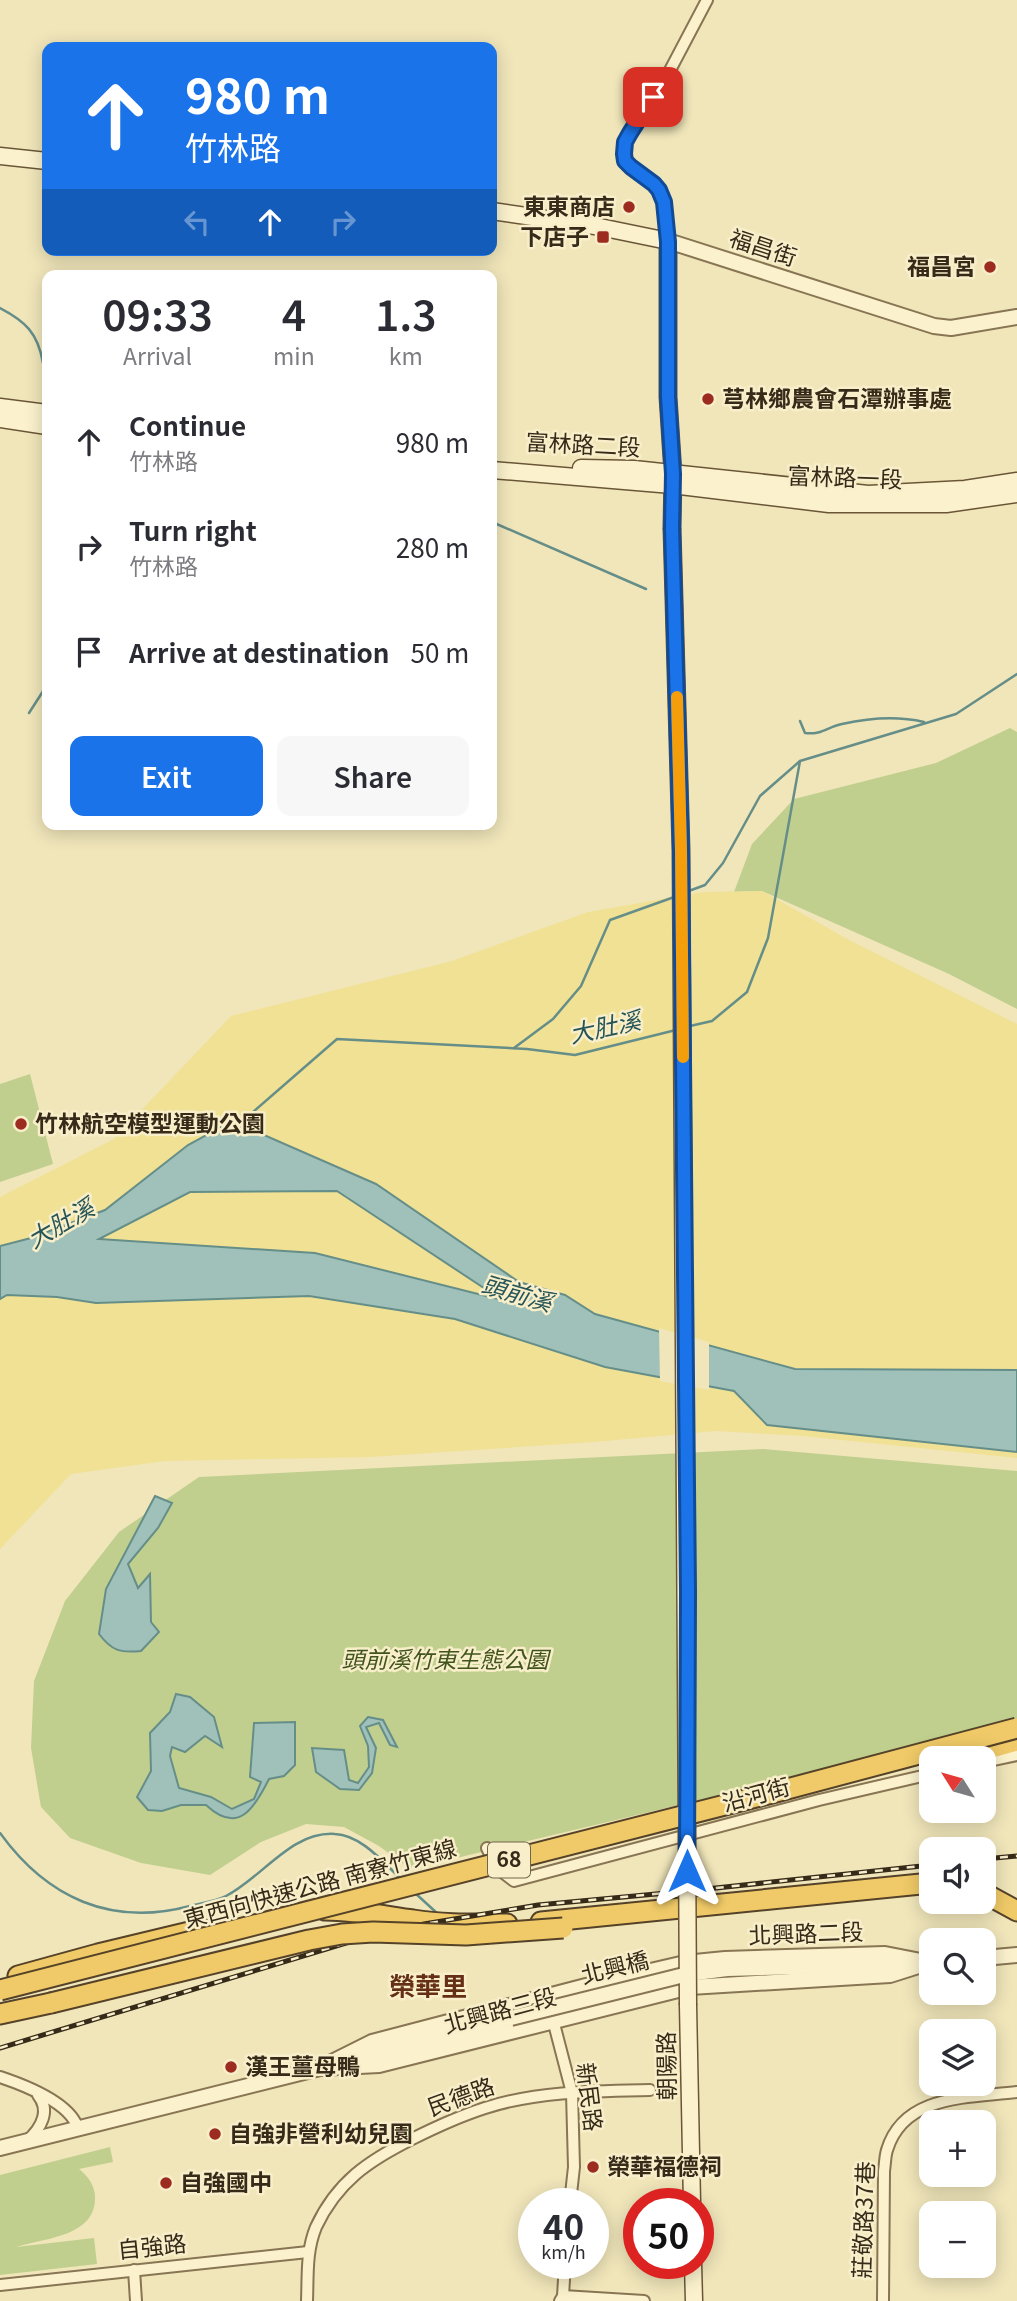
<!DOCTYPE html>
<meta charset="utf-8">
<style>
:root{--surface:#fff;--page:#f7f7f7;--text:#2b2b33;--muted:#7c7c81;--accent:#1a73e8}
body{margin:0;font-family:Georgia,"Noto Sans TC",serif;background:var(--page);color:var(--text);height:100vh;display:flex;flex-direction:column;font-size:26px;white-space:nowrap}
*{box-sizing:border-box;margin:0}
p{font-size:23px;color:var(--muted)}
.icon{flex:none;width:38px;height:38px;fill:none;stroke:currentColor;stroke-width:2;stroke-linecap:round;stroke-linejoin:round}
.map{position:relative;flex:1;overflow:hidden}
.panel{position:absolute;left:42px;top:270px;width:455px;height:560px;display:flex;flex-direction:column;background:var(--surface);border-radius:14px;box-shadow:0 4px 18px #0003}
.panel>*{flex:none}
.guide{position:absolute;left:42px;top:42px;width:455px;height:214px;border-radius:14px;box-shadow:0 4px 18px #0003;background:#1a73e8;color:#fff;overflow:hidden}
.needle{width:46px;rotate:307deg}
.controls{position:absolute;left:919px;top:1746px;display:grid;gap:14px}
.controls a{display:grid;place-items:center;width:77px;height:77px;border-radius:14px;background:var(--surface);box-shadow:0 4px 18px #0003;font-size:35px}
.speed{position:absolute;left:518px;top:2188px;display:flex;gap:14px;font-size:35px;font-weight:700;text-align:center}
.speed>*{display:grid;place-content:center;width:91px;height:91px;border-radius:50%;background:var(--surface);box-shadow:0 4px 18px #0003;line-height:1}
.speed small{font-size:18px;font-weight:400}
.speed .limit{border:10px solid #d22;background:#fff;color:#111}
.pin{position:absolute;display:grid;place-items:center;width:60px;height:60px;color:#fff;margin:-30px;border-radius:14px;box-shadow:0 4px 10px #0006}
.me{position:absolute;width:77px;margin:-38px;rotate:0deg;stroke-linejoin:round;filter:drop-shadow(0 0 5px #0008)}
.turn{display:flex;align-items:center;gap:24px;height:147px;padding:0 28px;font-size:32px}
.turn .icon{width:91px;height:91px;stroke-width:2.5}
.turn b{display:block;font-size:49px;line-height:60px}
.lanes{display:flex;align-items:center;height:66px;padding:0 28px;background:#0003;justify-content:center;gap:35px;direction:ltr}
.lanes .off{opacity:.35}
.eta{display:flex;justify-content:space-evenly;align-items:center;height:119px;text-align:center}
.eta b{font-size:42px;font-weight:600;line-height:49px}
.button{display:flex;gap:14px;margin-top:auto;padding:14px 28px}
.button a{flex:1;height:80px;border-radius:14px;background:var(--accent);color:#fff;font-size:28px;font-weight:600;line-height:80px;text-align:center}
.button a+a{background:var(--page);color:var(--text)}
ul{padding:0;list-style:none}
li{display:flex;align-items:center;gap:21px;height:105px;padding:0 28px}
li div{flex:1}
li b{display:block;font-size:26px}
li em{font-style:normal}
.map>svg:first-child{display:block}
.green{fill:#c0cf8e}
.sand{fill:#f0e194}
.water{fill:#9fc1ba;stroke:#668e89;stroke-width:2;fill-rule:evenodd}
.pier{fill:#f1e6ba}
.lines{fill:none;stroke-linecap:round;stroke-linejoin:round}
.stream{stroke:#668e89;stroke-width:2.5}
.minor-casing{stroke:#887553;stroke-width:14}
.tertiary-casing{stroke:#887553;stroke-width:18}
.secondary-casing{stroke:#6a5637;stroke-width:19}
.trunk-casing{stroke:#554228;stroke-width:23}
.minor{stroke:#fbf2cd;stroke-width:10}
.tertiary{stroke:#fbf2cd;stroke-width:14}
.secondary{stroke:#fbf2cd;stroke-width:16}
.trunk{stroke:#f0ca68;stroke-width:19}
.rail-casing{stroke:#362a19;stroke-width:5}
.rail{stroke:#f8efca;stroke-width:2.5;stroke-dasharray:8;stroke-linecap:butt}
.tertiary-bridge-casing{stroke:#887553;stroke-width:18;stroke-linecap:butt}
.secondary-bridge-casing{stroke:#6a5637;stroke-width:19;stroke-linecap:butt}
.trunk-bridge-casing{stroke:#554228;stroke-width:23;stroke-linecap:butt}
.tertiary-bridge{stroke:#fbf2cd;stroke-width:14}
.secondary-bridge{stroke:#fbf2cd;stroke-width:16}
.trunk-bridge{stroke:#f0ca68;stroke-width:19}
.route-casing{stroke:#114b97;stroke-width:18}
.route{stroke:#1a73e8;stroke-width:12}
.slow{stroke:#f59e0b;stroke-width:12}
.poi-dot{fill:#9b2c1f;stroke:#f8efca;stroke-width:2.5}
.labels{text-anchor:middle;stroke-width:5;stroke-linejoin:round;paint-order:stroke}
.shield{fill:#f8efca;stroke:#70654e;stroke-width:2}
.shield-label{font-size:21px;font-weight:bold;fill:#362a19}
.poi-label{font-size:23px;font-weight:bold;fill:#362a19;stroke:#f8efca;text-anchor:start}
.street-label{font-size:23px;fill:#362a19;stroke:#f8efca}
.park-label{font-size:23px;font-style:italic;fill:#41541e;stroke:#f8efca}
.water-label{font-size:24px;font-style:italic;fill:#275557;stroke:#f8efca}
.quarter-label{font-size:26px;font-weight:bold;fill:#652f16;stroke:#f8efca}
</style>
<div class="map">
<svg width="1017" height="2301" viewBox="0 0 1017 2301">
<rect width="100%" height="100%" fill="#f1e6ba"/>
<!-- green -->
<g class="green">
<polygon points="1010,728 1017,732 1017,1009 949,974 762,891 734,892 752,844 794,799 936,763"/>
<polygon points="30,1074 53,1164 0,1182 0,1084"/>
<polygon points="763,1449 1017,1471 1017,1730 931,1745 410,1869 379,1846 344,1827 306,1824 261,1842 210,1875 141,1863 70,1838 41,1807 31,1748 34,1681 65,1601 119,1532 199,1477"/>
<path d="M110 2147 113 2162 79 2169C88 2176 95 2186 95 2197 96 2237 44 2238 16 2247L94 2238 97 2264 0 2275V2175Z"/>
</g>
<!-- sand -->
<polygon class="sand" points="762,891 851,941 1017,1024 1017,1458 803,1436 716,1431 594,1442 370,1457 165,1461 71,1474 0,1549 0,1197 114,1139 231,1016 452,961 588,912 703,892"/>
<!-- water -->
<g class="water">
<path d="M232 1121 376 1184 519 1282 565 1295 595 1314 795 1369 1017 1370V1452L767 1425 734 1391 605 1367 455 1319 309 1296 96 1303 57 1297 7 1295 0 1299V1246L31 1238 105 1210 188 1145ZM337 1191 502 1300 315 1253 99 1239 190 1192Z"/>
<path d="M155 1496 172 1503 158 1528 128 1564 138 1588 150 1574 151 1622 159 1632 141 1651C120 1653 112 1651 99 1634L106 1589Z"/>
<path d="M176 1694 190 1697 214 1717 222 1747 205 1736 185 1752 172 1747 170 1756 179 1788 211 1797 232 1809 254 1799 261 1782 250 1777 254 1723 295 1722V1765L284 1776 269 1779C254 1809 238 1835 206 1805H181L162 1811 148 1810 137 1797 151 1771 150 1733 170 1712Z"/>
<polygon points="368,1717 383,1720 397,1747 390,1745 379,1723 366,1727 376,1748 372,1773 359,1790 340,1789 316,1772 312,1748 344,1750 349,1780 358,1783 369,1767 368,1746 360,1726"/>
</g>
<!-- pier -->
<polygon class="pier" points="659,1328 709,1342 709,1390 660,1381"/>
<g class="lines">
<!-- stream -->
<g class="stream">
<path d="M0 308C25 321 38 333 43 363H47"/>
<polyline points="492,522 646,589"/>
<polyline points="29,713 47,685"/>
<path d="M800 721 805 733C822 735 827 727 842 724 869 718 898 716 924 722"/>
<polyline points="686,892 705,885 723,863 760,796 800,761"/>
<polyline points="690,1026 712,1021 747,992 768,938 800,761 956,714 1017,674"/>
<polyline points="514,1048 553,1019 581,986 610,920 677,896"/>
<polyline points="237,1126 337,1039 527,1049 575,1055 676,1030"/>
<path d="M0 1833C47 1898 111 1927 190 1906 202 1903 216 1901 226 1896 263 1877 291 1831 335 1834 361 1835 383 1862 400 1878"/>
<polyline points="415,1893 438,1914"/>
</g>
<defs>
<g id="minor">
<polyline points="668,241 664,203 659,190 626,161 625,142 630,133 667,76 707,0"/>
<polyline points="984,1762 1017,1755"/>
<polyline points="487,1848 497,1868 514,1881 819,1800 931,1774"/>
<polyline points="552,2016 572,2093 574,2167 570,2203"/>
<path d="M0 2077C24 2085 71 2103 78 2129"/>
<path d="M27 2141C41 2128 51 2111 38 2095"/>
<polyline points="134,2270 136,2301"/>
<polyline points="0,2285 308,2252"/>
<polyline points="563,2296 644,2301"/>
<path d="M307 2301C308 2276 306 2251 316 2227 337 2182 368 2161 412 2139 436 2127 460 2116 485 2108 537 2091 596 2091 650 2090"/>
<polyline points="560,2301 563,2296 565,2263"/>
<path d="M883 2301 884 2171C885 2165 885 2156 887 2150 904 2094 969 2098 1017 2092"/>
</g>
<g id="tertiary">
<polyline points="668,241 934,326 951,328 1017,317"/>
<polyline points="984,1958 1017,1955"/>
<polyline points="688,1974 727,1969 909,1964"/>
<polyline points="349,2060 511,2018"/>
<polyline points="326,2065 372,2042 586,1986 685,1963 725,1959 885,1954 926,1962"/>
<polyline points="0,2148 320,2068 379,2065 690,1987 890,1975 931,1962"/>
</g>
<g id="secondary">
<polyline points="0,156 47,161"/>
<polyline points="492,211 595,226 668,241 668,397 673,474 672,528"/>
<polyline points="0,407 47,413"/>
<polyline points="0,419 47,426"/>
<polyline points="581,468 634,469 868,494 965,489 1017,481"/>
<polyline points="492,470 672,485 829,504 946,504 1017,494"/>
<polyline points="688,2005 692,2203"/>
<polyline points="693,2263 694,2301"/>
</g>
<g id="trunk">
<polyline points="952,1759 1017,1741"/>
<polyline points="984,1893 1017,1911"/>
<path d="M325 1910C355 1910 384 1916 413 1920 444 1925 476 1924 507 1924"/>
<polyline points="541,1922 931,1883"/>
<polyline points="18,1976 98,1954 202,1929"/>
<polyline points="0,2014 51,2003"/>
</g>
</defs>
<!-- minor casing -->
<use href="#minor" class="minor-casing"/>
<!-- tertiary casing -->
<use href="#tertiary" class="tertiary-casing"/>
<!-- secondary casing -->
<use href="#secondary" class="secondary-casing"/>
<!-- trunk casing -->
<use href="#trunk" class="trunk-casing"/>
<!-- minor -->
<use href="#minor" class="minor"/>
<!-- tertiary -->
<use href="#tertiary" class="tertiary"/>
<!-- secondary -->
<use href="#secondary" class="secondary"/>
<!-- trunk -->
<use href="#trunk" class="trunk"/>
<defs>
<g id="rail">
<polyline points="984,1859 1017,1856"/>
<polyline points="0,2048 346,1943 424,1924 538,1905 688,1891 931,1865"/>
</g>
</defs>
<!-- rail casing -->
<use href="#rail" class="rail-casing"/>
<!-- rail -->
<use href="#rail" class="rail"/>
<defs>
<polyline id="tertiary-bridge" points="511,2018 688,1974"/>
<polyline id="secondary-bridge" points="672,528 681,850 688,2005"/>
<g id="trunk-bridge">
<polyline points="0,1990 772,1793 1017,1728"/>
<polyline points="51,2003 309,1940 342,1934 373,1932 466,1935 563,1928"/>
</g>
</defs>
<!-- tertiary-bridge casing -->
<use href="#tertiary-bridge" class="tertiary-bridge-casing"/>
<!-- secondary-bridge casing -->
<use href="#secondary-bridge" class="secondary-bridge-casing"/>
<!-- trunk-bridge casing -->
<use href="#trunk-bridge" class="trunk-bridge-casing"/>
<!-- tertiary-bridge -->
<use href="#tertiary-bridge" class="tertiary-bridge"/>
<!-- secondary-bridge -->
<use href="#secondary-bridge" class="secondary-bridge"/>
<!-- trunk-bridge -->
<use href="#trunk-bridge" class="trunk-bridge"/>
</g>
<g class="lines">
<defs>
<polyline id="route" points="653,97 630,133 625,142 624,154 625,161 631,167 654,184 659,190 664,202 668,242 668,397 673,474 672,528 681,850 688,1592 687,1871"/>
</defs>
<!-- route casing -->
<use href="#route" class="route-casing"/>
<!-- route -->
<use href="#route" class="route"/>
<!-- slow -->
<polyline class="slow" points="677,697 681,850 683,1057"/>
</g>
<!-- markers -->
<g class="poi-dot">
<circle cx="629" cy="207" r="7"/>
<rect x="596" y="230" width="14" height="14" rx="3.5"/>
<circle cx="990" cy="267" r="7"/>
<circle cx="708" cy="399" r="7"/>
<circle cx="21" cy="1124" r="7"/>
<circle cx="231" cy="2067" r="7"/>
<circle cx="215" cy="2134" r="7"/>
<circle cx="593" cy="2167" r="7"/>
<circle cx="166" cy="2183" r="7"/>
</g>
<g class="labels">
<!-- shield labels -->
<rect class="shield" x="488" y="1842.5" width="42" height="35" rx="5"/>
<g class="shield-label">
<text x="509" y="1867">68</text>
</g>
<!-- poi labels -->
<g class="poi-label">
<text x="615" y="215" text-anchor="end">東東商店</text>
<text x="589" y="245" text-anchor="end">下店子</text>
<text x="976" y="275" text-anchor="end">福昌宮</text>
<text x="722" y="407">芎林鄉農會石潭辦事處</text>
<text x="35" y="1132">竹林航空模型運動公園</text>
<text x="245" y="2075">漢王薑母鴨</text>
<text x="229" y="2142">自強非營利幼兒園</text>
<text x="607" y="2175">榮華福德祠</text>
<text x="180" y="2191">自強國中</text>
</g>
<!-- street labels -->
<g class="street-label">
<text transform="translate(763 248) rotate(18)" y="8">福昌街</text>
<text transform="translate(583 445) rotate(3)" y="8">富林路二段</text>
<text transform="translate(845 478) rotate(2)" y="8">富林路一段</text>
<text transform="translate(756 1795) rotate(-15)" y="8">沿河街</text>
<text transform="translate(320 1884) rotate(-15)" y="8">東西向快速公路 南寮竹東線</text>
<text transform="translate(806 1934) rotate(-2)" y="8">北興路二段</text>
<text transform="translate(615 1968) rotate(-14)" y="8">北興橋</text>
<text transform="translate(500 2011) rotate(-15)" y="8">北興路三段</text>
<text transform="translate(667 2066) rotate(-91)" y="8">朝陽路</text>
<text transform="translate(461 2097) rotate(-20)" y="8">民德路</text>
<text transform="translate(589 2097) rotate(83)" y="8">新民路</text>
<text transform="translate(864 2220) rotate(-88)" y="8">莊敬路37巷</text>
<text transform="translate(152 2247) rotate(-6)" y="8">自強路</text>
</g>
<!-- park labels -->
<g class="park-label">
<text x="445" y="1668">頭前溪竹東生態公園</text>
</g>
<!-- water labels -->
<g class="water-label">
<text transform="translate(605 1028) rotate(-12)" y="8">大肚溪</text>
<text transform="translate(61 1224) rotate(-30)" y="8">大肚溪</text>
<text transform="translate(517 1294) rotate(16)" y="8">頭前溪</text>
</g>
<!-- quarter labels -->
<g class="quarter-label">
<text x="428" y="1996">榮華里</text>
</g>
</g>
</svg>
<div class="controls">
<a><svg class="needle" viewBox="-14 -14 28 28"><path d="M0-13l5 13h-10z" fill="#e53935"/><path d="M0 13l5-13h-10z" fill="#7c7c81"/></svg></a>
<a><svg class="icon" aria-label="sound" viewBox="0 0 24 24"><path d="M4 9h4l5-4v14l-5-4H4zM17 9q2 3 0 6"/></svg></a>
<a><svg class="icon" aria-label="search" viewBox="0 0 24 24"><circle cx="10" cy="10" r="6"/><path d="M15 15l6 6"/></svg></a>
<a><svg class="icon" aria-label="layers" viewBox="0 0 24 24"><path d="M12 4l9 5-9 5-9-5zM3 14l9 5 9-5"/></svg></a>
<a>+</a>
<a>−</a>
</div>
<div class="speed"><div>40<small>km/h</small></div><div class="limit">50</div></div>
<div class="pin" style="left:653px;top:97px;background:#d93025"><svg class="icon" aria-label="arrive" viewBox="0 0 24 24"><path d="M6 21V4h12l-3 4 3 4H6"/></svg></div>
<svg class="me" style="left:687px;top:1871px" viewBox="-20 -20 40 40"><path d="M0-17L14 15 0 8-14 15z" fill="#1a73e8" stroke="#fff" stroke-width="4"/></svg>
<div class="guide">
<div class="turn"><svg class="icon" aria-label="ahead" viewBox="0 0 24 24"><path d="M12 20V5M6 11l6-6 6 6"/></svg><div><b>980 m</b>竹林路</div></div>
<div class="lanes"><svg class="icon off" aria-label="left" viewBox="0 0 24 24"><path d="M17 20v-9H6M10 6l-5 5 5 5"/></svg><svg class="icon" aria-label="ahead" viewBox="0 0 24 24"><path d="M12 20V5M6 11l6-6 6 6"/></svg><svg class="icon off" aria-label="right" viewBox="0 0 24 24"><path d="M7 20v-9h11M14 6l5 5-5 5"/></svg></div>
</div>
<section class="panel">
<div class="eta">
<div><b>09:33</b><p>Arrival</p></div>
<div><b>4</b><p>min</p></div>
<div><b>1.3</b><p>km</p></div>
</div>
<ul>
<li><svg class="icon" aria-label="ahead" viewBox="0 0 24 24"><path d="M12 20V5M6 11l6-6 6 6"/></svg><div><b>Continue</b><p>竹林路</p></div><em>980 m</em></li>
<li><svg class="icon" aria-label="right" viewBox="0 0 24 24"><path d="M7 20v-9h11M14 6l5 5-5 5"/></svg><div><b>Turn right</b><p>竹林路</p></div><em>280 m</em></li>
<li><svg class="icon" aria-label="arrive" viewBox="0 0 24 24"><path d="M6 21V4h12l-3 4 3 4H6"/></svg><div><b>Arrive at destination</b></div><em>50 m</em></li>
</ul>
<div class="button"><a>Exit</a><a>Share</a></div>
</section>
</div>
